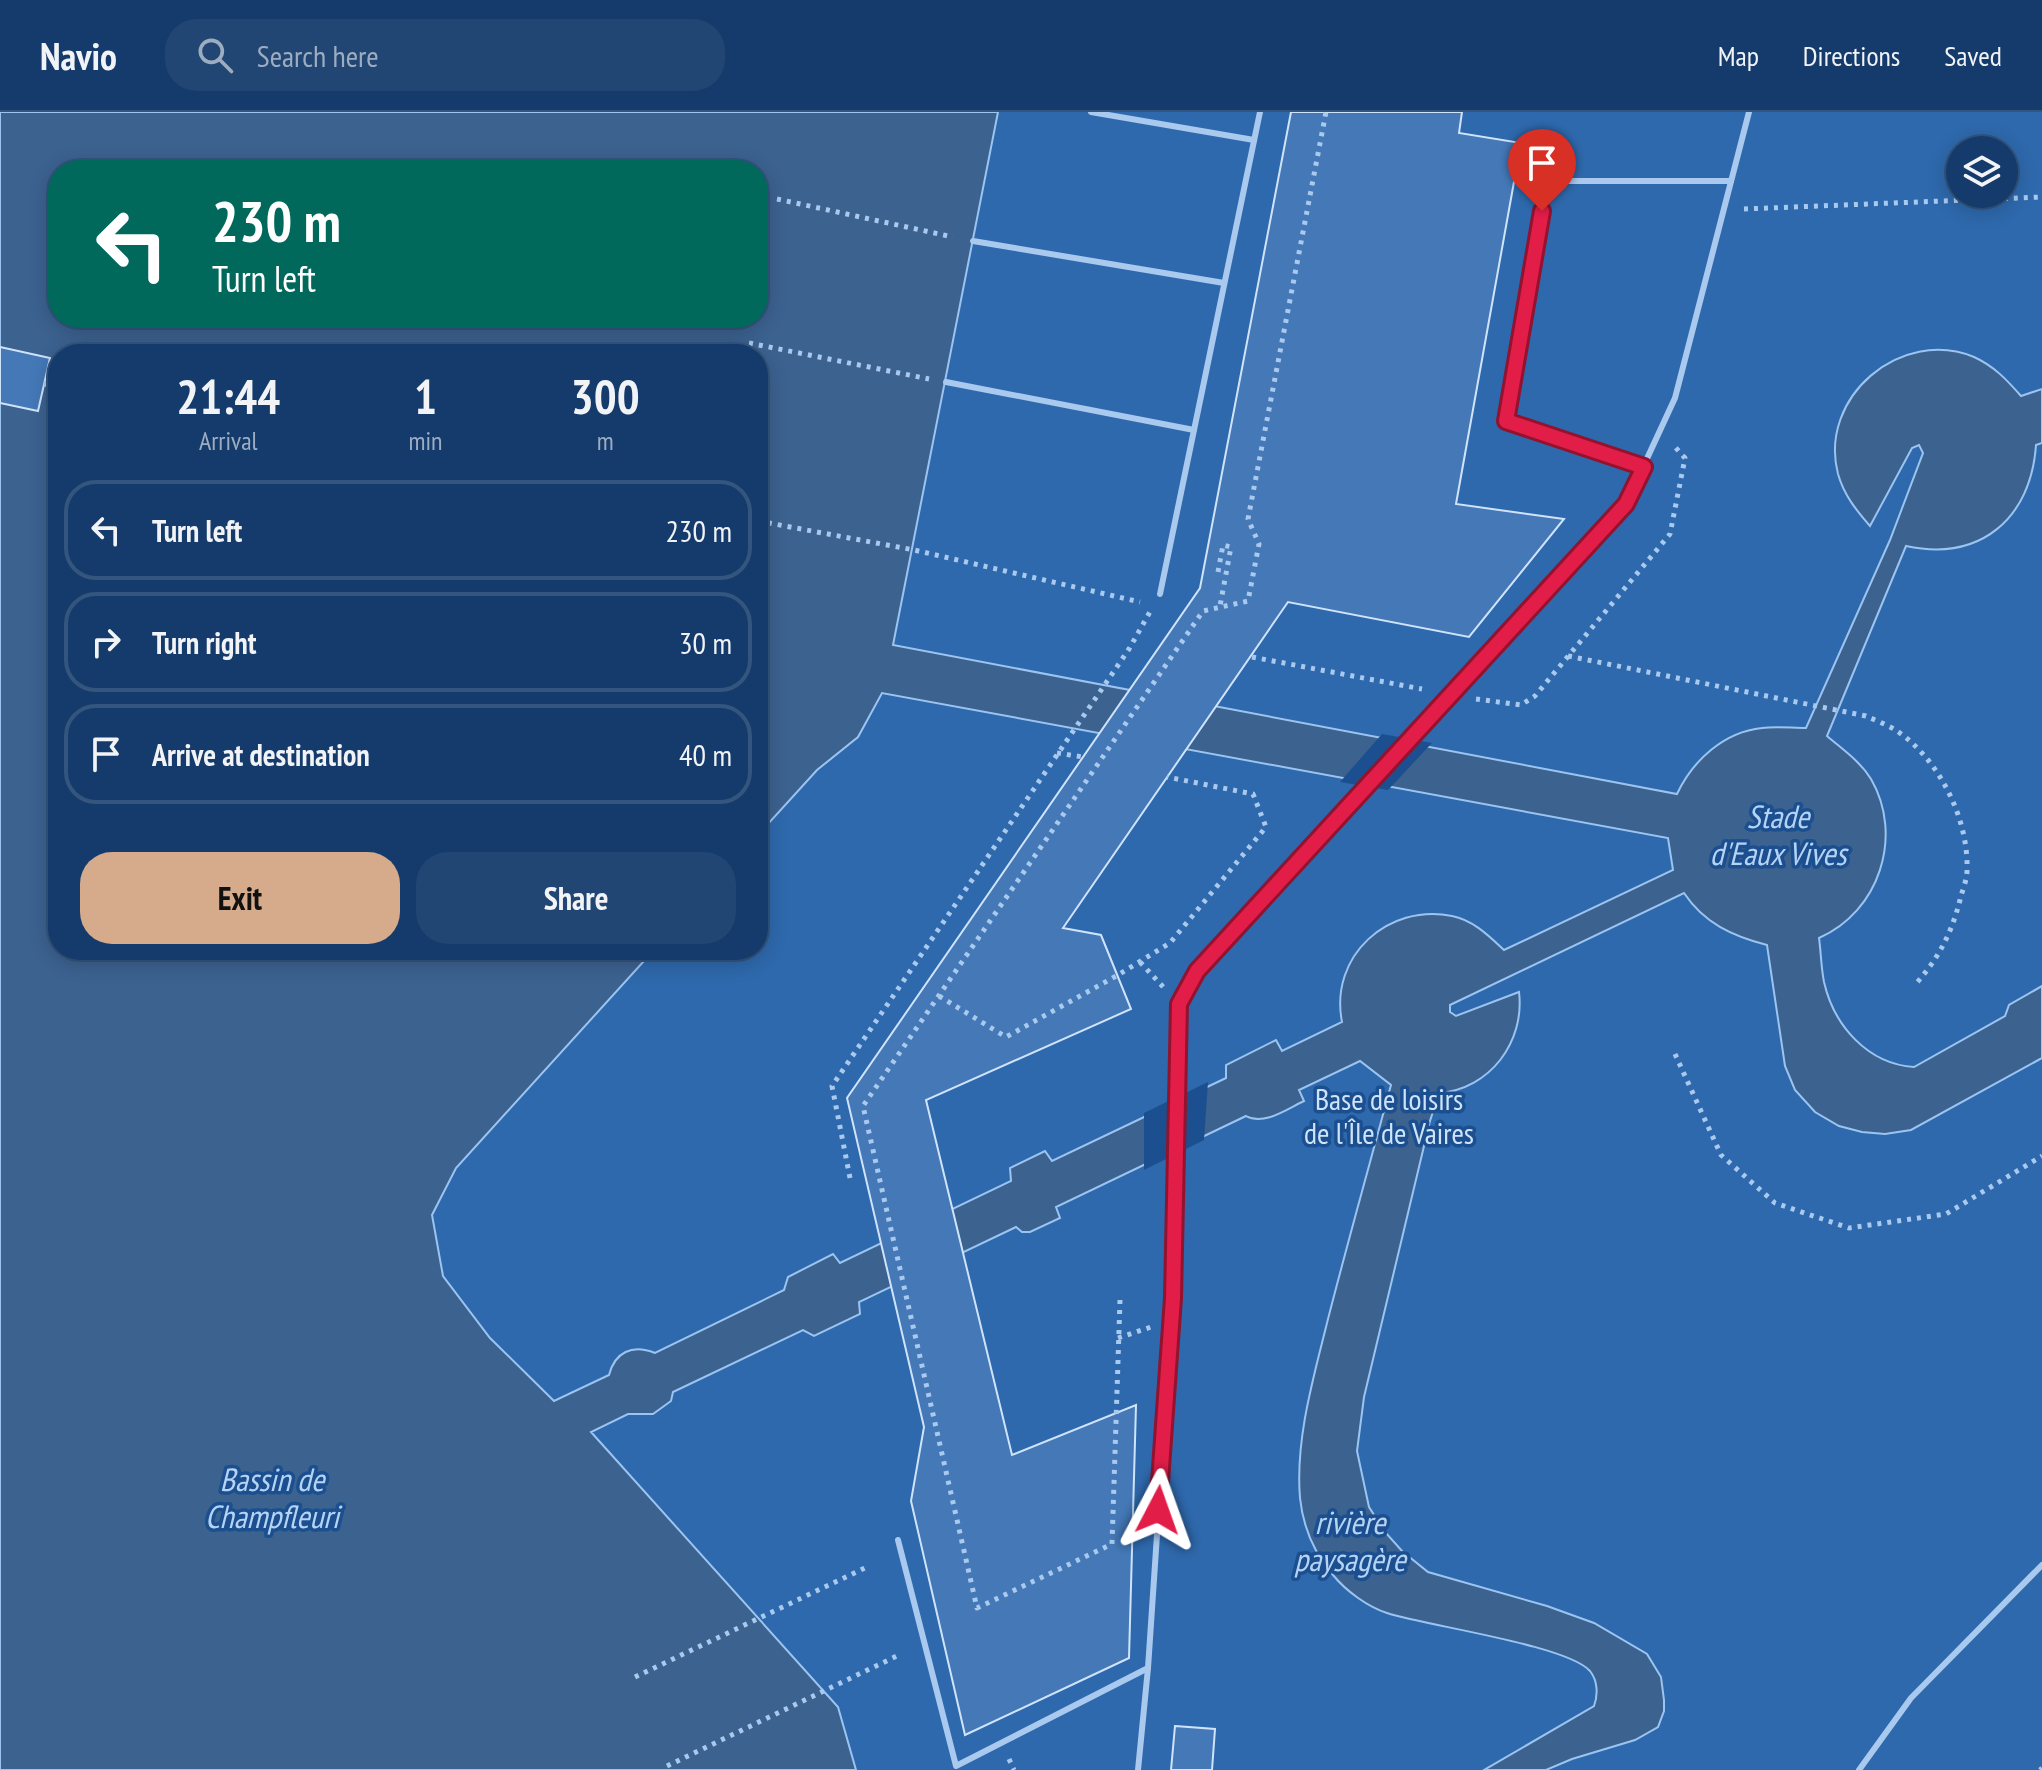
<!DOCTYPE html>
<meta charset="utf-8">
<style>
:root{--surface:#143b6b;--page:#214673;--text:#f1f3f6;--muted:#9dadc1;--line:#33557e;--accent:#d6ab8b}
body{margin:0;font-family:"PT Sans Narrow",sans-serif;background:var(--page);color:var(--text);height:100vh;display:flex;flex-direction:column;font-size:30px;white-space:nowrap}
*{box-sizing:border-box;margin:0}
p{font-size:26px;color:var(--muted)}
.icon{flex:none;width:44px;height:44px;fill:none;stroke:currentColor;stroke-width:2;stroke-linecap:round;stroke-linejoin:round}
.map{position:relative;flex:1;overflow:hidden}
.drawer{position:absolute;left:48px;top:232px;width:720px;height:616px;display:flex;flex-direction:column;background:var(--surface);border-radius:32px;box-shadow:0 4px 20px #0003,0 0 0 2px var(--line)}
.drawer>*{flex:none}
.guide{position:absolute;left:48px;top:48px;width:720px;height:168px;border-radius:32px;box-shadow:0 4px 20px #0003,0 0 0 2px var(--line);background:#00695c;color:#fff;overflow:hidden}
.fabs{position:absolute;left:1946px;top:24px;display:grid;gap:16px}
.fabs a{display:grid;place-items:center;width:72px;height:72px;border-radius:50%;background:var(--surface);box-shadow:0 4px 20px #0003,0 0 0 2px var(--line);font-size:40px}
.pin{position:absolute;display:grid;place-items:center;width:68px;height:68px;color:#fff;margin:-82px -34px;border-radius:50% 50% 50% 0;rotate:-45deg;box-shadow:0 0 8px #0007}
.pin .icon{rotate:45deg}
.me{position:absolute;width:88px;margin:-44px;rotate:4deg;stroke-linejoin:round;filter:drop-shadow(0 0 6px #0008)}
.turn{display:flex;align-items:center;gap:28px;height:168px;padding:0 32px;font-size:36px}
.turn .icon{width:104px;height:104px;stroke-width:2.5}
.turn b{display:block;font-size:56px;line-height:68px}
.eta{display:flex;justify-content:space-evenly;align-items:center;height:136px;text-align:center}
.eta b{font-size:48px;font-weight:700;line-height:56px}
.button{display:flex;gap:16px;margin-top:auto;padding:16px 32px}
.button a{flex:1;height:92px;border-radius:32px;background:var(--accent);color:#111;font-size:32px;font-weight:700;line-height:92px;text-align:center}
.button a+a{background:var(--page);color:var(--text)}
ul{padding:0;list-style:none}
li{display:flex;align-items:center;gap:24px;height:100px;margin:0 16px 12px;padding:0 16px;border:4px solid var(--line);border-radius:32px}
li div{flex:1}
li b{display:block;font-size:30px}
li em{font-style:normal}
header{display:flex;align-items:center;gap:48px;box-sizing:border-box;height:112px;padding:0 40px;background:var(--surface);border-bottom:2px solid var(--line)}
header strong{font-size:38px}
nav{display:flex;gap:44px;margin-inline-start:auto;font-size:28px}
.search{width:560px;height:72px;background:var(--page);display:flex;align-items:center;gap:20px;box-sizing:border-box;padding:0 28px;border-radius:32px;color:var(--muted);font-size:30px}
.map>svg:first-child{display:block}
.green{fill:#2e69ad;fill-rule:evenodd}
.water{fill:#3c6290;stroke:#9cc4f0;stroke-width:2;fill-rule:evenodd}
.pier{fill:#1b4f8f}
.building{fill:#4478b7;stroke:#cfe3fa;stroke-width:2}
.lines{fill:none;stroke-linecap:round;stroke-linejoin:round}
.path{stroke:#a9c9ee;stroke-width:5;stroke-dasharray:4 6;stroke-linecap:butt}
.service{stroke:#a9c9ee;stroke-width:6}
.service-bridge{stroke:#a9c9ee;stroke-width:6}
.route-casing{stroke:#92132f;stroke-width:20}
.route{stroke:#e11d48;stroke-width:14}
.labels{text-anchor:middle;stroke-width:7;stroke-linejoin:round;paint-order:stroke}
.park-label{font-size:30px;fill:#cfe3fa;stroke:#1b4f8f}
.water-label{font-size:32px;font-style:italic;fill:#b5d3f5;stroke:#1b4f8f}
</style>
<header>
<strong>Navio</strong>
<div class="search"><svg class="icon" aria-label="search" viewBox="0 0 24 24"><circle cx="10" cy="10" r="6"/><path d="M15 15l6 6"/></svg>Search here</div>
<nav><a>Map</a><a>Directions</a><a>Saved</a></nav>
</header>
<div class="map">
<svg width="2042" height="1658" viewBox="0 0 2042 1658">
<rect width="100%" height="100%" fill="#1b4f8f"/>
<!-- green -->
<path class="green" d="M0 0H2042V1658H0ZM1960 38H2004V82H1960ZM58 58H758V206H58ZM58 242H758V838H58Z"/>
<!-- water -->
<path class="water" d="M0 0H998L893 533 1677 682C1693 648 1724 620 1762 616 1776 614 1792 616 1806 616L1890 428 1923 341 1919 333 1912 336 1870 414C1856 398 1844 383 1838 362 1818 285 1901 215 1974 245 1994 254 2007 268 2021 284L2042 277V331L2036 333C2031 406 1981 450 1906 434L1827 624C1842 637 1860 649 1871 667 1904 724 1879 800 1819 826 1821 840 1821 855 1824 870 1834 914 1868 952 1914 955L2005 904 2009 893 2042 874V946L1911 1018 1885 1022 1862 1020 1839 1014 1815 1000 1795 978 1785 954 1767 833C1732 824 1704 811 1684 781L1450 893V900L1456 904 1519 880C1525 930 1490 977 1439 981L1430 1009 1364 1285 1357 1339 1369 1395 1385 1420 1402 1439 1428 1460 1547 1494 1594 1511 1647 1542 1661 1565 1664 1588V1599L1658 1615 1635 1628 1572 1647 1546 1658H1484L1594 1594C1598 1583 1598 1569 1590 1559 1567 1533 1427 1514 1387 1501 1368 1495 1346 1479 1333 1463 1315 1442 1303 1415 1300 1386 1295 1327 1314 1264 1328 1207 1348 1129 1370 1051 1391 973L1360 949 1299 978 1304 989C1287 997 1264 1014 1246 1004L1056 1095 1060 1106 1030 1120H1022L1016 1115 859 1190 860 1202 814 1224 803 1218 673 1280 671 1289 653 1302H628L591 1320 838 1595 856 1658H0ZM58 58H758V206H58ZM58 242H758V723L817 658 858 625 882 581 1668 726 1673 758 1504 838C1489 824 1473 808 1452 804 1388 791 1329 844 1342 910L1282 939 1276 928 1226 953V966L1052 1049 1045 1039 1010 1056 1011 1069 840 1151 833 1142 788 1165 784 1178 655 1241C632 1232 615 1240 609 1263L554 1289 490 1226 443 1164 432 1103 456 1056 654 838H58Z"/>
<!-- pier -->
<g class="pier">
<polygon points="1382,622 1432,631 1388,678 1340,670"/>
<polygon points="1208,970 1204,1028 1144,1058 1144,1001"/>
</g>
<!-- building -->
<g class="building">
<polygon points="1291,0 1462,0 1459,21 1521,31 1456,392 1564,407 1469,525 1288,490 1063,816 1101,823 1131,897 926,988 1012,1343 1136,1293 1129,1546 965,1623 911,1389 924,1315 847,986 1200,476"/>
<polygon points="0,235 50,246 38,299 0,291"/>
<polygon points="1175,1614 1215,1617 1212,1658 1171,1658"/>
</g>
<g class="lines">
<!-- path -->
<g class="path">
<polyline points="777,87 953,125"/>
<polyline points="1744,97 2042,85"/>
<polyline points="749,231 929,267"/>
<polyline points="44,272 58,274"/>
<polyline points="758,409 914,438 1140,490"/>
<polyline points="1218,460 1223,433 1231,435 1220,494"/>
<path d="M1568 544 1866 604C1875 608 1885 612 1894 617 1938 645 1969 706 1967 759 1967 768 1962 779 1960 788 1951 823 1938 847 1914 874"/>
<polyline points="1252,545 1422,577"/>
<polyline points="1476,587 1521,593 1535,584 1670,422 1685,346 1675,335"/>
<polyline points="1057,641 1083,645"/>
<polyline points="1140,850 1166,878"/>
<polyline points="939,884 1006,925 1118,863 1170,831 1266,715 1253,682 1167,665"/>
<polyline points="1675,942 1721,1043 1775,1091 1849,1116 1946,1102 2042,1044"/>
<polyline points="850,1066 832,974 1129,537 1151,498"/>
<polyline points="1120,1188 1112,1432 977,1496 863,994 1203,499 1248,489 1259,432 1248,407 1326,0"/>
<polyline points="1118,1226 1151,1215"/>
<polyline points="635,1565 869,1454"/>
<polyline points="1009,1647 1014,1658"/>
<polyline points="667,1654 901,1542"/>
<polyline points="2040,1658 2042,1656"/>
</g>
<!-- service -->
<g class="service">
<polyline points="1091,0 1254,28"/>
<polyline points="973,129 1224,171"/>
<polyline points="946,270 1194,318"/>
<polyline points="1644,355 1506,309 1547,69 1731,69"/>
<polyline points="1160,482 1260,0"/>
<polyline points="1498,530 1626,392 1675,286 1749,0"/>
<polyline points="898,1428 956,1654 1148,1556 1173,1186"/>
<polyline points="1138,1658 1148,1556"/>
<polyline points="1859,1658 1911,1586 2042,1453"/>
</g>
<!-- service-bridge -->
<polyline class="service-bridge" points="1173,1186 1179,892 1197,859 1498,530"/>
</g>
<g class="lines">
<defs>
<polyline id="route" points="1158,1398 1173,1186 1179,892 1197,859 1626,392 1644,355 1506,309 1542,99"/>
</defs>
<!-- route casing -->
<use href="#route" class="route-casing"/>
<!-- route -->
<use href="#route" class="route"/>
</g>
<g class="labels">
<!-- park labels -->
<g class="park-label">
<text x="1389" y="998">Base de loisirs<tspan x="1389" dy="34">de l'Île de Vaires</tspan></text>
</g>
<!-- water labels -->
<g class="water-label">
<text x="1778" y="716">Stade<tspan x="1778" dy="37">d'Eaux Vives</tspan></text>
<text x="272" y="1379">Bassin de<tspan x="272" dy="37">Champfleuri</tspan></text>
<text x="1350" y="1422">rivière<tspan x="1350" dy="37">paysagère</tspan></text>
</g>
</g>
</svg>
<div class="fabs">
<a><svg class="icon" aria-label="layers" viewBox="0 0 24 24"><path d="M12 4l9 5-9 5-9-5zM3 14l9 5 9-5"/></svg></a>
</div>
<div class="pin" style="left:1542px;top:99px;background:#d93025"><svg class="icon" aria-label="arrive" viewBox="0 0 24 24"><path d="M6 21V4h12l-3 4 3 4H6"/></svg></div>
<svg class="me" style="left:1158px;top:1398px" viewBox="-20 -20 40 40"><path d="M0-17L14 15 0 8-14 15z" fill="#e11d48" stroke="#fff" stroke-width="4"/></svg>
<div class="guide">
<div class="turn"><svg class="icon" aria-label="left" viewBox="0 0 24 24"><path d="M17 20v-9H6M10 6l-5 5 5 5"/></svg><div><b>230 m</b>Turn left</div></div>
</div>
<section class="drawer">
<div class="eta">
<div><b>21:44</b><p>Arrival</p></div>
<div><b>1</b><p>min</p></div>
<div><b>300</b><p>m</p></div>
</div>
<ul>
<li><svg class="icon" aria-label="left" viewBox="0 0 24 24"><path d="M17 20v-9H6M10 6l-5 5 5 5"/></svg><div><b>Turn left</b></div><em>230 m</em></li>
<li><svg class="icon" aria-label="right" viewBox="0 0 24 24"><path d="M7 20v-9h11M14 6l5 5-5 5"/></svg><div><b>Turn right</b></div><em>30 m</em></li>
<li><svg class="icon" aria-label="arrive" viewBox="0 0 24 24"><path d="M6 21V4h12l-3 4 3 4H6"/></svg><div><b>Arrive at destination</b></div><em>40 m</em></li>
</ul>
<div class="button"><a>Exit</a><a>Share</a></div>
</section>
</div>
